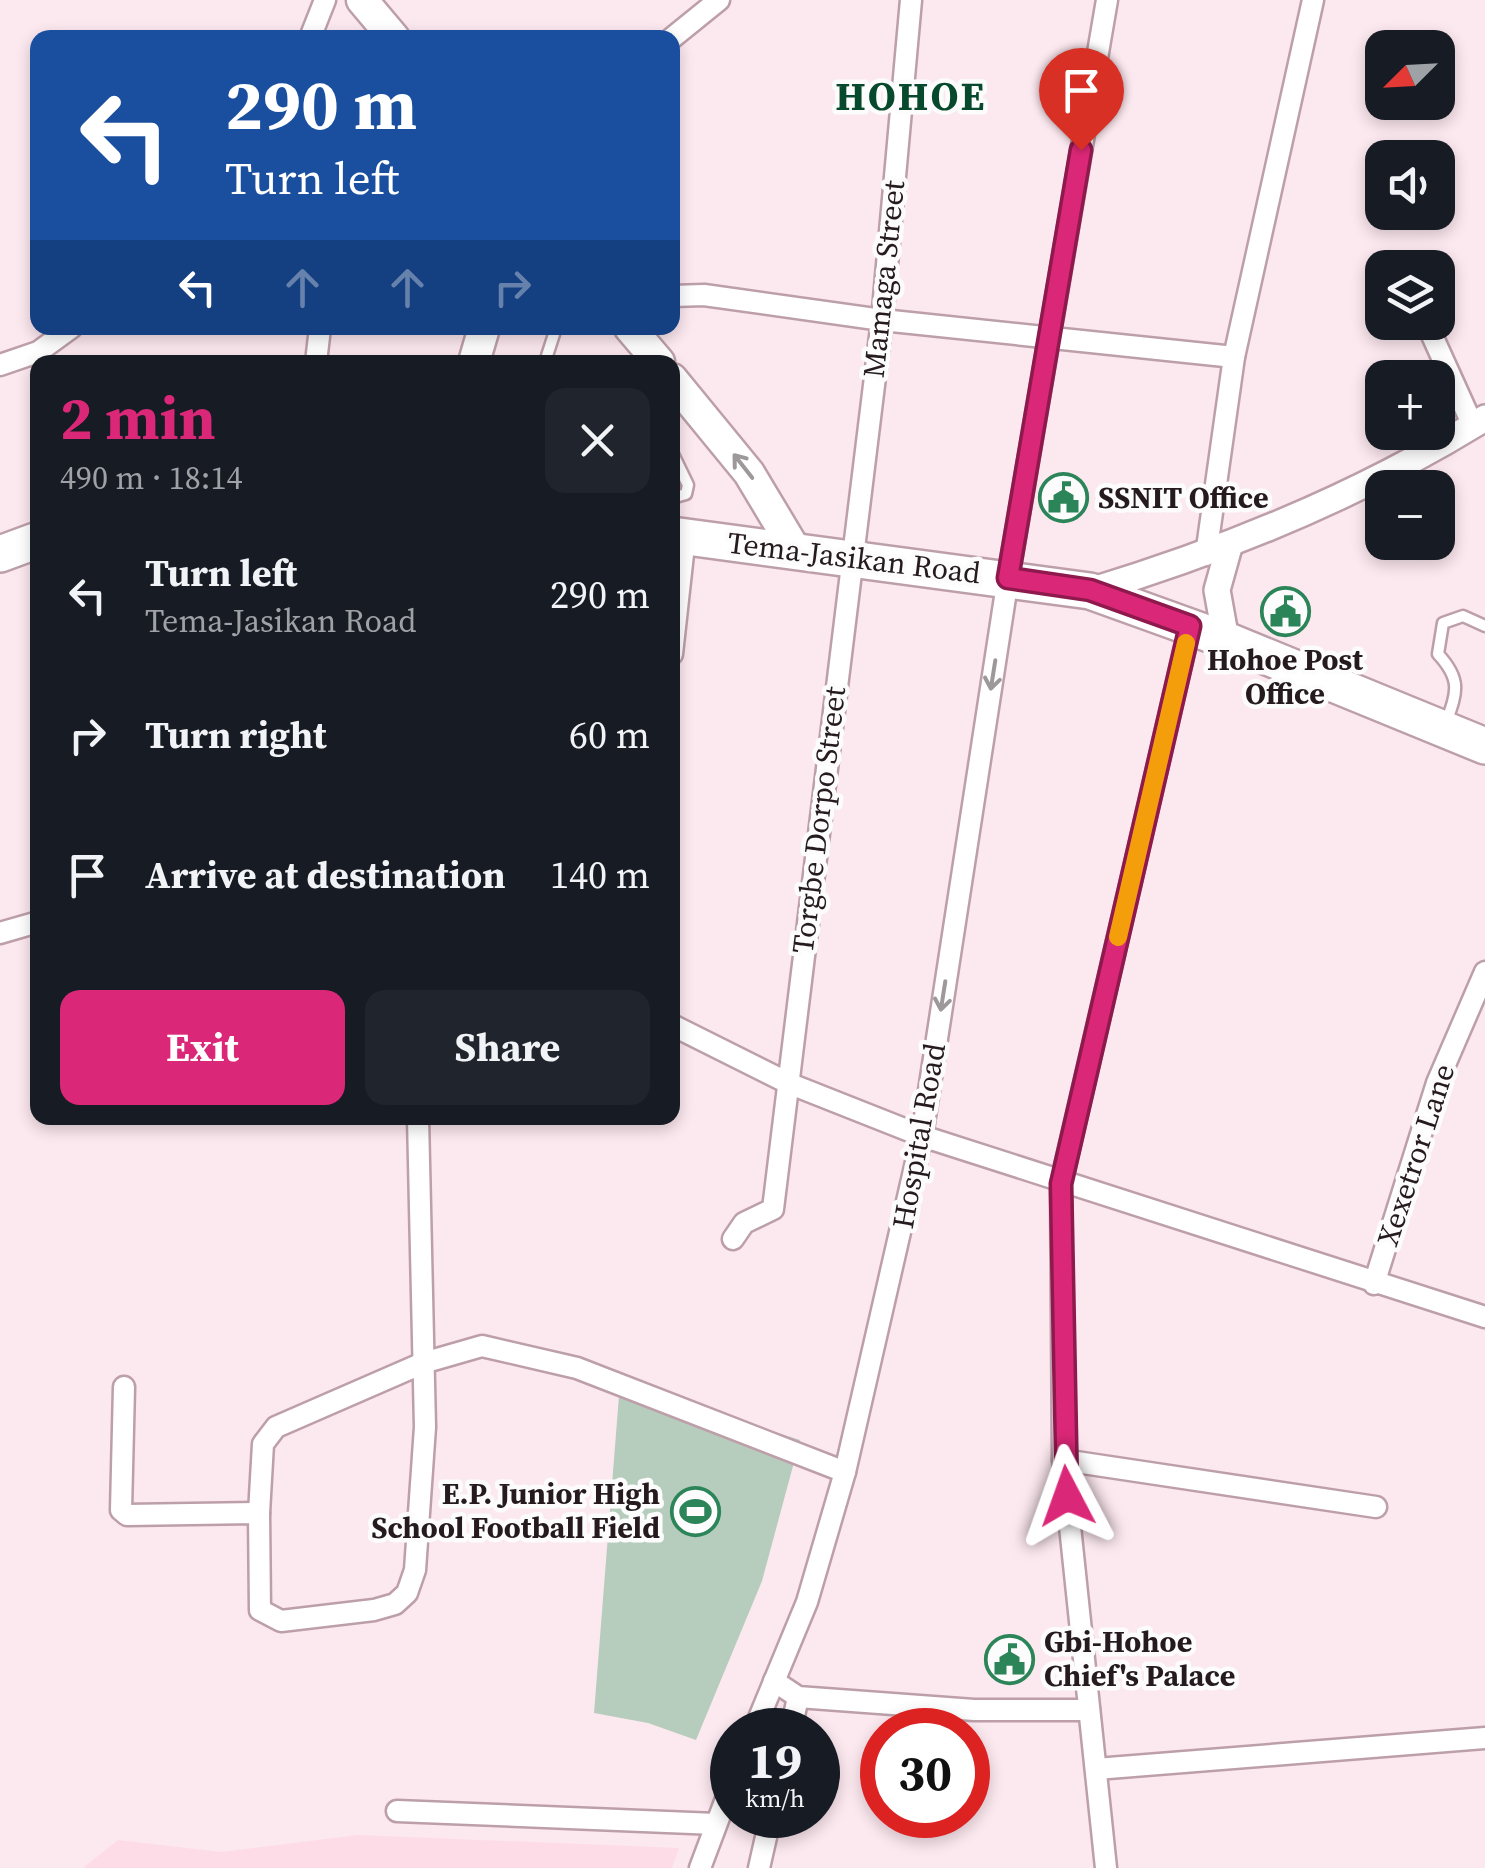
<!DOCTYPE html>
<meta charset="utf-8">
<style>
:root{--surface:#171b24;--page:#20242c;--text:#f1f3f6;--muted:#9ea1a6;--accent:#db2777}
body{margin:0;font-family:"Source Serif 4",serif;background:var(--page);color:var(--text);height:100vh;display:flex;flex-direction:column;font-size:38px;white-space:nowrap}
*{box-sizing:border-box;margin:0}
p{font-size:32px;color:var(--muted)}
.icon{flex:none;width:55px;height:55px;fill:none;stroke:currentColor;stroke-width:2;stroke-linecap:round;stroke-linejoin:round}
.map{position:relative;flex:1;overflow:hidden}
.sheet{position:absolute;left:30px;top:355px;width:650px;height:770px;display:flex;flex-direction:column;background:var(--surface);border-radius:20px;box-shadow:0 5px 15px #0003}
.sheet>*{flex:none}
.hud{position:absolute;left:30px;top:30px;width:650px;height:305px;border-radius:20px;box-shadow:0 5px 15px #0003;background:#1a4fa0;color:#fff;overflow:hidden}
.needle{width:65px;rotate:246deg}
.buttons{position:absolute;left:1365px;top:30px;display:grid;gap:20px}
.buttons a{display:grid;place-items:center;width:90px;height:90px;border-radius:20px;background:var(--surface);box-shadow:0 5px 15px #0003;font-size:50px}
.speed{position:absolute;left:710px;top:1708px;display:flex;gap:20px;font-size:50px;font-weight:700;text-align:center}
.speed>*{display:grid;place-content:center;width:130px;height:130px;border-radius:50%;background:var(--surface);box-shadow:0 5px 15px #0003;line-height:1}
.speed small{font-size:25px;font-weight:400}
.speed .limit{border:15px solid #d22;background:#fff;color:#111}
.pin{position:absolute;display:grid;place-items:center;width:85px;height:85px;color:#fff;margin:-102px -42px;border-radius:50% 50% 50% 0;rotate:-45deg;box-shadow:0 0 10px #0007}
.pin .icon{rotate:45deg}
.me{position:absolute;width:110px;margin:-55px;rotate:356deg;stroke-linejoin:round;filter:drop-shadow(0 0 8px #0008)}
.turn{display:flex;align-items:center;gap:35px;height:210px;padding:0 30px;font-size:45px}
.turn .icon{width:130px;height:130px;stroke-width:2.5}
.turn b{display:block;font-size:70px;line-height:85px}
.lanes{display:flex;align-items:center;height:95px;padding:0 30px;background:#0003;justify-content:center;gap:50px;direction:ltr}
.lanes .off{opacity:.35}
.round{display:grid;place-items:center;flex:none;width:105px;height:105px;border-radius:20px;background:var(--page)}
.overview{display:flex;align-items:center;justify-content:space-between;height:170px;padding:0 30px}
h1{font-size:60px;font-weight:700;line-height:75px;color:var(--accent)}
.action{display:flex;gap:20px;margin-top:auto;padding:20px 30px}
.action a{flex:1;height:115px;border-radius:20px;background:var(--accent);color:#fff;font-size:40px;font-weight:700;line-height:115px;text-align:center}
.action a+a{background:var(--page);color:var(--text)}
ul{padding:0;list-style:none}
li{display:flex;align-items:center;gap:30px;height:140px;padding:0 30px}
li div{flex:1}
li b{display:block;font-size:38px}
li em{font-style:normal}
.map>svg:first-child{display:block}
.built{fill:#fddce7}
.green{fill:#b6cdbe}
.lines{fill:none;stroke-linecap:round;stroke-linejoin:round}
.service-casing{stroke:#bd9fa9;stroke-width:15}
.minor-casing{stroke:#bd9fa9;stroke-width:25}
.tertiary-casing{stroke:#bd9fa9;stroke-width:30}
.secondary-casing{stroke:#bd9fa9;stroke-width:35}
.trunk-casing{stroke:#bd9fa9;stroke-width:40}
.service{stroke:#fff;stroke-width:10}
.minor{stroke:#fff;stroke-width:20}
.tertiary{stroke:#fff;stroke-width:25}
.secondary{stroke:#fff;stroke-width:30}
.trunk{stroke:#fff;stroke-width:35}
.oneway{stroke:#9d989a}
.route-casing{stroke:#8e194d;stroke-width:25}
.route{stroke:#db2777;stroke-width:18}
.slow{stroke:#f59e0b;stroke-width:18}
.labels{text-anchor:middle;stroke-width:9;stroke-linejoin:round;paint-order:stroke}
.street-label{font-size:30px;fill:#251a1e;stroke:#fcfcfc}
.poi-label{font-size:30px;font-weight:bold;fill:#251a1e;stroke:#fcfcfc;text-anchor:start}
.district-label{font-size:40px;font-weight:bold;letter-spacing:2.5px;fill:#07492c;stroke:#fcfcfc}
</style>
<div class="map">
<svg width="1485" height="1868" viewBox="0 0 1485 1868">
<rect width="100%" height="100%" fill="#fce8ef"/>
<!-- built -->
<polygon class="built" points="358,1835 679,1848 672,1868 83,1868 118,1840 221,1852"/>
<!-- green -->
<polygon class="green" points="620,1383 800,1440 762,1581 696,1740 648,1723 594,1713"/>
<g class="lines">
<defs>
<g id="service">
<polyline points="545,362 556,328"/>
<polyline points="672,452 688,485 686,494 672,498"/>
<path d="M1446 723C1457 692 1462 680 1438 654L1443 623 1463 616 1485 626"/>
</g>
<g id="minor">
<polyline points="310,38 325,0"/>
<polyline points="672,38 719,0"/>
<polyline points="672,296 704,295 882,320 1234,357"/>
<polyline points="1426,322 1473,426"/>
<polyline points="316,362 320,328"/>
<polyline points="0,365 38,352 71,328"/>
<polyline points="1206,555 1234,357 1313,0"/>
<polyline points="672,654 685,536"/>
<polyline points="0,933 38,922"/>
<polyline points="672,1025 788,1083 922,1136 1485,1317"/>
<polyline points="733,1239 744,1223 773,1209 882,320 911,0"/>
<polyline points="1374,1284 1437,1083 1485,972"/>
<polyline points="124,1387 121,1510 127,1515 259,1513 260,1610 281,1621 374,1610 395,1604 407,1593 415,1570 425,1427 418,1118"/>
<polyline points="1063,1460 1376,1507"/>
<polyline points="259,1513 263,1444 276,1427 423,1363 482,1346 577,1368 845,1472"/>
<polyline points="774,1681 798,1697 974,1710 1089,1710"/>
<polyline points="754,1730 807,1602 845,1472 922,1136 1008,578 1107,0"/>
<polyline points="791,1730 798,1697"/>
<polyline points="1096,1769 1485,1738"/>
<polyline points="397,1811 716,1824"/>
<polyline points="700,1868 732,1783"/>
<polyline points="759,1868 771,1815"/>
<polyline points="1106,1868 1063,1460 1061,1183 1190,626"/>
</g>
<g id="tertiary">
<path d="M1090 591C1229 549 1361 495 1485 418"/>
<polyline points="1226,640 1217,590 1229,547"/>
</g>
<g id="secondary">
<polyline points="362,0 394,38"/>
<polyline points="630,328 659,362"/>
<polyline points="474,362 484,328"/>
<polyline points="672,379 749,473 794,548"/>
</g>
<g id="trunk">
<polyline points="672,535 1090,591 1226,640 1485,746"/>
<polyline points="0,554 38,540"/>
</g>
</defs>
<!-- service casing -->
<use href="#service" class="service-casing"/>
<!-- minor casing -->
<use href="#minor" class="minor-casing"/>
<!-- tertiary casing -->
<use href="#tertiary" class="tertiary-casing"/>
<!-- secondary casing -->
<use href="#secondary" class="secondary-casing"/>
<!-- trunk casing -->
<use href="#trunk" class="trunk-casing"/>
<!-- service -->
<use href="#service" class="service"/>
<!-- minor -->
<use href="#minor" class="minor"/>
<!-- tertiary -->
<use href="#tertiary" class="tertiary"/>
<!-- secondary -->
<use href="#secondary" class="secondary"/>
<!-- trunk -->
<use href="#trunk" class="trunk"/>
</g>
<!-- one-way arrows -->
<defs><path id="oneway-shaft" d="M-6 0H5M1.5-3L5.5 0L1.5 3" fill="none" stroke-width="1.6" stroke-linecap="round" stroke-linejoin="round" transform="scale(2.5)"/></defs>
<g class="oneway">
<use href="#oneway-shaft" transform="translate(743 466) rotate(-128)"/>
<use href="#oneway-shaft" transform="translate(993 675) rotate(99)"/>
<use href="#oneway-shaft" transform="translate(943 996) rotate(99)"/>
</g>
<g class="lines">
<defs>
<polyline id="route" points="1067,1496 1061,1184 1190,626 1090,590 1008,578 1081,150"/>
</defs>
<!-- route casing -->
<use href="#route" class="route-casing"/>
<!-- route -->
<use href="#route" class="route"/>
<!-- slow -->
<polyline class="slow" points="1118,937 1186,643"/>
</g>
<!-- icons -->
<defs>
<symbol id="civic-ring" viewBox="-11 -11 22 22"><circle r="9.5" fill="#fcfcfc" stroke="#2c8459" stroke-width="1.5"/><path d="M-.6-6.5H3V-4.5H.6V-3L4-1V1h2V6H-6V1h2V-1L-.6-3ZM-1.2 2.5V6h2.4V2.5Z" fill="#2c8459"/></symbol>
<symbol id="stadium-ring" viewBox="-11 -11 22 22"><circle r="9.5" fill="#fcfcfc" stroke="#2c8459" stroke-width="1.5"/><path d="M0-5a6.5 5 0 1 0 0 10a6.5 5 0 1 0 0-10ZM-3.5-1.8h7v3.6h-7Z" fill="#2c8459"/></symbol>
</defs>
<g fill-rule="evenodd">
<use href="#civic-ring" x="1036" y="470" width="55" height="55"/>
<use href="#civic-ring" x="1258" y="584" width="55" height="55"/>
<use href="#stadium-ring" x="668" y="1484" width="55" height="55"/>
<use href="#civic-ring" x="982" y="1632" width="55" height="55"/>
</g>
<g class="labels">
<!-- street labels -->
<g class="street-label">
<text transform="translate(884 279) rotate(-84)" y="10">Mamaga Street</text>
<text transform="translate(854 558) rotate(7)" y="10">Tema-Jasikan Road</text>
<text transform="translate(819 820) rotate(-83)" y="10">Torgbe Dorpo Street</text>
<text transform="translate(919 1136) rotate(-80)" y="10">Hospital Road</text>
<text transform="translate(1416 1155) rotate(-72)" y="10">Xexetror Lane</text>
</g>
<!-- poi labels -->
<g class="poi-label">
<text x="1098" y="508">SSNIT Office</text>
<text x="1285" y="670" text-anchor="middle">Hohoe Post<tspan x="1285" dy="34">Office</tspan></text>
<text x="660" y="1504" text-anchor="end">E.P. Junior High<tspan x="660" dy="34">School Football Field</tspan></text>
<text x="1044" y="1652">Gbi-Hohoe<tspan x="1044" dy="34">Chief's Palace</tspan></text>
</g>
<!-- district labels -->
<g class="district-label">
<text x="911" y="110">HOHOE</text>
</g>
</g>
</svg>
<div class="buttons">
<a><svg class="needle" viewBox="-14 -14 28 28"><path d="M0-13l5 13h-10z" fill="#e53935"/><path d="M0 13l5-13h-10z" fill="#9ea1a6"/></svg></a>
<a><svg class="icon" aria-label="sound" viewBox="0 0 24 24"><path d="M4 9h4l5-4v14l-5-4H4zM17 9q2 3 0 6"/></svg></a>
<a><svg class="icon" aria-label="layers" viewBox="0 0 24 24"><path d="M12 4l9 5-9 5-9-5zM3 14l9 5 9-5"/></svg></a>
<a>+</a>
<a>−</a>
</div>
<div class="speed"><div>19<small>km/h</small></div><div class="limit">30</div></div>
<div class="pin" style="left:1081px;top:150px;background:#d93025"><svg class="icon" aria-label="arrive" viewBox="0 0 24 24"><path d="M6 21V4h12l-3 4 3 4H6"/></svg></div>
<svg class="me" style="left:1067px;top:1496px" viewBox="-20 -20 40 40"><path d="M0-17L14 15 0 8-14 15z" fill="#db2777" stroke="#fff" stroke-width="4"/></svg>
<div class="hud">
<div class="turn"><svg class="icon" aria-label="left" viewBox="0 0 24 24"><path d="M17 20v-9H6M10 6l-5 5 5 5"/></svg><div><b>290 m</b>Turn left</div></div>
<div class="lanes"><svg class="icon" aria-label="left" viewBox="0 0 24 24"><path d="M17 20v-9H6M10 6l-5 5 5 5"/></svg><svg class="icon off" aria-label="ahead" viewBox="0 0 24 24"><path d="M12 20V5M6 11l6-6 6 6"/></svg><svg class="icon off" aria-label="ahead" viewBox="0 0 24 24"><path d="M12 20V5M6 11l6-6 6 6"/></svg><svg class="icon off" aria-label="right" viewBox="0 0 24 24"><path d="M7 20v-9h11M14 6l5 5-5 5"/></svg></div>
</div>
<section class="sheet">
<div class="overview"><div><h1>2 min</h1><p>490 m · 18:14</p></div><a class="round"><svg class="icon" aria-label="close" viewBox="0 0 24 24"><path d="M6 6l12 12M18 6L6 18"/></svg></a></div>
<ul>
<li><svg class="icon" aria-label="left" viewBox="0 0 24 24"><path d="M17 20v-9H6M10 6l-5 5 5 5"/></svg><div><b>Turn left</b><p>Tema-Jasikan Road</p></div><em>290 m</em></li>
<li><svg class="icon" aria-label="right" viewBox="0 0 24 24"><path d="M7 20v-9h11M14 6l5 5-5 5"/></svg><div><b>Turn right</b></div><em>60 m</em></li>
<li><svg class="icon" aria-label="arrive" viewBox="0 0 24 24"><path d="M6 21V4h12l-3 4 3 4H6"/></svg><div><b>Arrive at destination</b></div><em>140 m</em></li>
</ul>
<div class="action"><a>Exit</a><a>Share</a></div>
</section>
</div>
